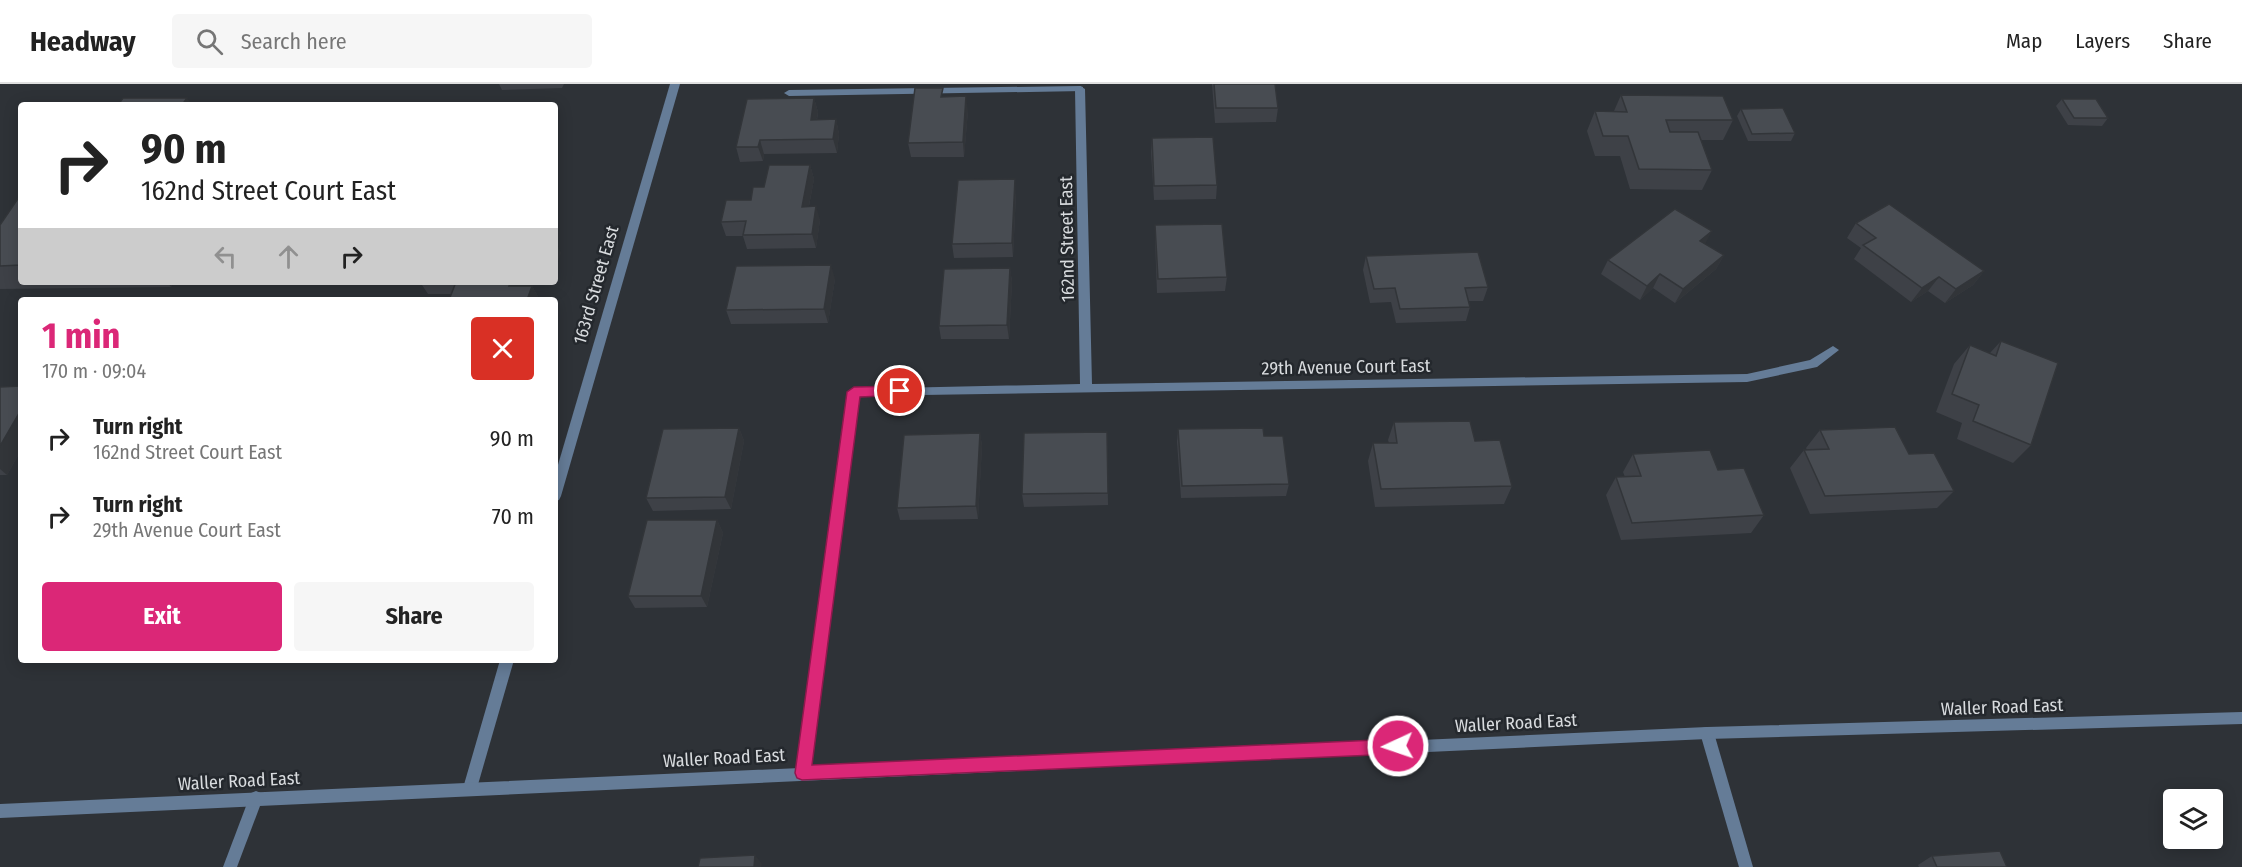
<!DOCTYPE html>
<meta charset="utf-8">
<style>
:root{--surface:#fff;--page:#f6f6f6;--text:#222;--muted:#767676;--line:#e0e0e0;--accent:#db2777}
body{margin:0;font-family:"Fira Sans Condensed",sans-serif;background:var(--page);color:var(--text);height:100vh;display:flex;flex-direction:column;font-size:22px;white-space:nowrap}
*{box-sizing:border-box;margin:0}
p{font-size:20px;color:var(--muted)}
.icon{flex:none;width:33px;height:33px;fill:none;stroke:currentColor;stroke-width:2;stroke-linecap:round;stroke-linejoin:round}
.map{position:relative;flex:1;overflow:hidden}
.details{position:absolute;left:18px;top:213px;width:540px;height:366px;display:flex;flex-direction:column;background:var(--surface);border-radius:6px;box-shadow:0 3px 15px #0003}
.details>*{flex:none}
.banner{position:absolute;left:18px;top:18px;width:540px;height:183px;border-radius:6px;box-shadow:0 3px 15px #0003;background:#fff;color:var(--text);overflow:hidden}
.buttons{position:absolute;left:2163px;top:705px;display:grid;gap:12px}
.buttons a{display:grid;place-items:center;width:60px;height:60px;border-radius:6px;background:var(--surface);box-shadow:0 3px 15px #0003;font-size:30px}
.pin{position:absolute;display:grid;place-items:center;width:51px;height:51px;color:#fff;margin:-26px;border:3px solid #fff;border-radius:50%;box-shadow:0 2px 6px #0007}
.me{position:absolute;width:66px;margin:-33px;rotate:267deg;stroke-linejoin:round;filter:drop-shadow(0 0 4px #0008)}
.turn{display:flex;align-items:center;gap:21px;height:126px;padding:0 24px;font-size:27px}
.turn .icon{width:78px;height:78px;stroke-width:2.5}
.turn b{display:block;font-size:42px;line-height:51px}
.lanes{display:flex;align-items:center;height:57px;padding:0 24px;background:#0003;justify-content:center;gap:30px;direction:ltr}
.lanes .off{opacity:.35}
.round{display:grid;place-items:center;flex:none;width:63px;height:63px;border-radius:6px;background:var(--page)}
.overview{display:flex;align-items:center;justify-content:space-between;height:102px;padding:0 24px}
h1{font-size:36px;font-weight:700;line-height:45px;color:var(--accent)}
.button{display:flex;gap:12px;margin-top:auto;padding:12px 24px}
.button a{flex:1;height:69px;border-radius:6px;background:var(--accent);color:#fff;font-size:24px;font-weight:700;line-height:69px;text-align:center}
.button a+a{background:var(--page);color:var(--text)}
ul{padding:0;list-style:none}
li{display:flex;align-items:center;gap:18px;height:78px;padding:0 24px}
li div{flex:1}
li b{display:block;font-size:22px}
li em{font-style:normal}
header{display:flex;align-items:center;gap:36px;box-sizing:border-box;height:84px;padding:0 30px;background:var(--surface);border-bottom:2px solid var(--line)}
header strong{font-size:28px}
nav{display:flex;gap:33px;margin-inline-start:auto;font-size:21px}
.search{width:420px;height:54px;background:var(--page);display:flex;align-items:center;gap:15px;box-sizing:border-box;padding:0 21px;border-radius:6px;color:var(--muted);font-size:22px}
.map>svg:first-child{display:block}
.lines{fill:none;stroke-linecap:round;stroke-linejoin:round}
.service{fill:#657c97;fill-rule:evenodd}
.minor{fill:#657c97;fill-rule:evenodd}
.tertiary{fill:#657c97;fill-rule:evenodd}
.wall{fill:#3e4147}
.shaded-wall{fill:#323539}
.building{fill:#484c52;stroke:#323539;stroke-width:1.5}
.route{fill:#db2777;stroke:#8e194d;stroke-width:1.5}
.labels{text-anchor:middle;stroke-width:5;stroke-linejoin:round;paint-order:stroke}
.street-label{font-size:18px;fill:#d8dbde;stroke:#24282d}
</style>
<header>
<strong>Headway</strong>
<div class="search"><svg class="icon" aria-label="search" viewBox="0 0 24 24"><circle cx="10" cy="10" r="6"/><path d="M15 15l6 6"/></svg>Search here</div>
<nav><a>Map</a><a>Layers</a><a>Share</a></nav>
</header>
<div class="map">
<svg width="2242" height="783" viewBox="0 0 2242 783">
<rect width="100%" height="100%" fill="#2e3237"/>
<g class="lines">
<!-- service -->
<polygon class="service" points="1080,2 1083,3 1083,7 789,12 784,9 789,6"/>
<!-- minor -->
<g class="minor">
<polygon points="670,0 680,0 561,412 559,416 555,417 555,391"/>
<polygon points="1080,2 1085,5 1092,300 1747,290 1810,276 1833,262 1839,266 1817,283 1747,298 859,312 809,689 807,694 802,696 797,694 795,689 850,305 1080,300 1075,5"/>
<polygon points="500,576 514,576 477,704 475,709 470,711 465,709 463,704"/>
<polygon points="1707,643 1712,644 1714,649 1753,783 1739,783 1700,649 1702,644"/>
<polygon points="256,707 261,709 263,714 237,783 223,783 251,709"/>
</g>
<!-- tertiary -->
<polygon class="tertiary" points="2242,628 2242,640 1707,655 0,734 0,720 1707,643"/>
</g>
<!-- wall -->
<g class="wall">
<polygon points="499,0 564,0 562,4 502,6"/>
<polygon points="1212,0 1275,0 1278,24 1276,38 1215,39"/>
<polygon points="1621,11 1733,36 1723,56 1701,56 1712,86 1702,106 1630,105 1620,72 1595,72 1587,47 1595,27 1614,27"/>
<polygon points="944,13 968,27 964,73 911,73 908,59"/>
<polygon points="814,14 818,28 817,36 836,35 839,50 837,69 764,70 763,77 740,78 736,63"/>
<polygon points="2062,15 2108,34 2102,42 2068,41 2056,22"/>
<polygon points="1741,25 1795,49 1791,57 1748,57 1737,32"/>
<polygon points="1152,54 1217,101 1216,115 1154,116 1151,68"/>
<polygon points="810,81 814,95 809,122 820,136 816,164 747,165 743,152 726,152 721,138 751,116 764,103"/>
<polygon points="1016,109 1013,173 954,174 952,160"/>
<polygon points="21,110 21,198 174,198 171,203 0,205 0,141"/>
<polygon points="1856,139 1984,187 1973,201 1945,219 1928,207 1911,218 1854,175 1861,164 1847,154"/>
<polygon points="1155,141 1227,193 1225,207 1157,209 1155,155"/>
<polygon points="1705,160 1724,171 1716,185 1675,219 1653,204 1640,216 1601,190 1608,176"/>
<polygon points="1366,172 1488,203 1483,217 1469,217 1470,223 1466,237 1396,239 1391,218 1370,219 1363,186"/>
<polygon points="1010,184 1012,198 1009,255 941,255 939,242"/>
<polygon points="835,195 828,239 731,240 726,226"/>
<polygon points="420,198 529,198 527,202 532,202 540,216 449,216 451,210 428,210"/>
<polygon points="2001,257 2031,361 2013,379 1957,355 1962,339 1936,328 1954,280 1970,261 1990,269"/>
<polygon points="21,302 21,366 7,391 0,391 0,303"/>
<polygon points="1394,338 1475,357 1512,402 1504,420 1375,423 1368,377 1373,359 1389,359 1388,356"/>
<polygon points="739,344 744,357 731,425 653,427 646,414"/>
<polygon points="1178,345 1264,352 1289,400 1286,412 1181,414 1177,358"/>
<polygon points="1820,346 1909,370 1954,407 1937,424 1810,430 1790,384 1804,366 1807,366 1806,364"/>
<polygon points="1107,348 1108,421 1024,423 1022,410"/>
<polygon points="980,349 982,362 978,435 900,436 897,424"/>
<polygon points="1633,370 1718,386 1764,431 1751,449 1621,456 1606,411 1616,393 1625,393 1623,388"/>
<polygon points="717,436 723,449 707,523 635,524 628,512"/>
<polygon points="1932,772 2007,783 1919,783 1918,781"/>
</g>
<!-- shaded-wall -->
<g class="shaded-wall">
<polygon points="966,12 968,27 964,73 963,58"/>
<polygon points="187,14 192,21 182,21"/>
<polygon points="814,14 818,28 814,50 811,36"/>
<polygon points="836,35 839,50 837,69 833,55"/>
<polygon points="760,56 764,70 763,77 758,63"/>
<polygon points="810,81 814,95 806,137 802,123"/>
<polygon points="1015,95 1016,109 1013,173 1012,159"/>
<polygon points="816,122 820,136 816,164 812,150"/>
<polygon points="1712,147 1704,162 1700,157"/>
<polygon points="555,156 561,169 555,186"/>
<polygon points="1724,171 1716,185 1675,219 1683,205"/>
<polygon points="831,181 835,195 828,239 824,225"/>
<polygon points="1010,184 1012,198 1009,255 1007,241"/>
<polygon points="1984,187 1973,201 1945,219 1956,205"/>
<polygon points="1660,190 1653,204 1640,216 1647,202"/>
<polygon points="1939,193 1928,207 1911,218 1922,204"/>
<polygon points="167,198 174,198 171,203"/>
<polygon points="511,198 529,198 522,216 509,202"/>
<polygon points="532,202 540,216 527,216"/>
<polygon points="21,326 21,366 7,391 0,385 0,362"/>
<polygon points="739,344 744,357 731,425 725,413"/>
<polygon points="980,349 982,362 978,435 976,422"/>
<polygon points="717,436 723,449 707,523 701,512"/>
<polygon points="755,771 762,780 761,783 754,783"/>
</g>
<!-- building -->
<g class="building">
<polygon points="1214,0 1275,0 1278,24 1216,24"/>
<polygon points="915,4 943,4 941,13 966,12 963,58 908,59"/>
<polygon points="1621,11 1723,12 1733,36 1666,36 1670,48 1698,48 1712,86 1639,85 1628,52 1603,52 1595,27 1627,28"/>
<polygon points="123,14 187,14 182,21 118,21"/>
<polygon points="814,14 811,36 836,35 833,55 760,56 758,63 736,63 747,15"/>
<polygon points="2062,15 2096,15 2108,34 2074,34"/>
<polygon points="1783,24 1795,49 1752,50 1741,25"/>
<polygon points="1213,53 1217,101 1154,102 1152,54"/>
<polygon points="769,81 810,81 802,123 816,122 812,150 743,151 746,137 721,138 726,116 751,116 753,103 764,103"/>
<polygon points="1015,95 1012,159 952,160 958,96"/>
<polygon points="21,110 21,181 0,182 0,141"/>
<polygon points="1889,120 1984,187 1956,205 1939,193 1922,204 1863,161 1876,154 1856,139"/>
<polygon points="1675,125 1712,147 1700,157 1724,171 1683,205 1660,190 1647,202 1608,176"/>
<polygon points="1222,140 1227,193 1158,195 1155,141"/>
<polygon points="1478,168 1488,203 1465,204 1470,223 1400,225 1395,204 1374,205 1366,172"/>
<polygon points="831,181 824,225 726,226 736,182"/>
<polygon points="1010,184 1007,241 939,242 944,185"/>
<polygon points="456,198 511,198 509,202 532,202 527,216 449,216"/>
<polygon points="2001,257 2058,279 2031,361 1973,337 1979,321 1952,310 1970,261 1996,272"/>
<polygon points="21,302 21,326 0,362 0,303"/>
<polygon points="1470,337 1475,357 1500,356 1512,402 1381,405 1373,359 1397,359 1394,338"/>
<polygon points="1895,343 1909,370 1934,369 1954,407 1825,412 1804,366 1829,365 1820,346"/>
<polygon points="739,344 725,413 646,414 663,345"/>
<polygon points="1263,344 1264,352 1283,352 1289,400 1182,402 1178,345"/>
<polygon points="1107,348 1108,409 1022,410 1024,349"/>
<polygon points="980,349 976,422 897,424 904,351"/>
<polygon points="1710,366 1718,386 1744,384 1764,431 1632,439 1616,393 1641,392 1633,370"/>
<polygon points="647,436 717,436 701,512 628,512"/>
<polygon points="2000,767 2007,783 1937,783 1932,772"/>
<polygon points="755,771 754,783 698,783 700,774"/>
</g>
<!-- route -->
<polygon class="route" points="900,302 905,304 907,307 905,311 860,313 812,681 1398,655 1403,657 1405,662 1403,668 1398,670 802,696 797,694 795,689 847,308 854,303"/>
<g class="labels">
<!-- street labels -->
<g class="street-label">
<text transform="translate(1067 155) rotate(-91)" y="6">162nd Street East</text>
<text transform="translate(596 201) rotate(-74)" y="6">163rd Street East</text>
<text transform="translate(1346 283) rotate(-1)" y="6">29th Avenue Court East</text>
<text transform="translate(2002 623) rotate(-2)" y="6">Waller Road East</text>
<text transform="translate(1516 639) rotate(-3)" y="6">Waller Road East</text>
<text transform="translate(724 674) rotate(-3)" y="6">Waller Road East</text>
<text transform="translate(239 697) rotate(-3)" y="6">Waller Road East</text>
</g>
</g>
</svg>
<div class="buttons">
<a><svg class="icon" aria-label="layers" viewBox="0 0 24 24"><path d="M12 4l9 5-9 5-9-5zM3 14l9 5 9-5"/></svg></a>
</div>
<div class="pin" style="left:900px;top:307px;background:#d93025"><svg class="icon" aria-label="arrive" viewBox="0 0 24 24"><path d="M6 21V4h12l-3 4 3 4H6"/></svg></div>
<svg class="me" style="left:1398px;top:662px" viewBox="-20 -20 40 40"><circle r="17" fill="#db2777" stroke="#fff" stroke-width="3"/><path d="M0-11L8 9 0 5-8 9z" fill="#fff"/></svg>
<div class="banner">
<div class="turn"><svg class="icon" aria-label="right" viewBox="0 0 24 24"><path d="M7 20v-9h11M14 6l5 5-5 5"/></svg><div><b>90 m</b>162nd Street Court East</div></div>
<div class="lanes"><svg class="icon off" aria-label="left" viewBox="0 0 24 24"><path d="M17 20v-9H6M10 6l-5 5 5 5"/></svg><svg class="icon off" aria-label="ahead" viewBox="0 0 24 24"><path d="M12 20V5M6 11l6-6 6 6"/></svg><svg class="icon" aria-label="right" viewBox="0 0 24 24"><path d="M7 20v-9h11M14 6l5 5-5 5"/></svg></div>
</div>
<section class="details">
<div class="overview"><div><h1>1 min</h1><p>170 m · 09:04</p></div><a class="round" style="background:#d93025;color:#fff"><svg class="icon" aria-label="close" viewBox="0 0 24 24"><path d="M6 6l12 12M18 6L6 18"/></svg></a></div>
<ul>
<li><svg class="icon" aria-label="right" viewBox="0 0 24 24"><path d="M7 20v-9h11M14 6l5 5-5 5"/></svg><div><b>Turn right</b><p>162nd Street Court East</p></div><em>90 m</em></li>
<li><svg class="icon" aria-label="right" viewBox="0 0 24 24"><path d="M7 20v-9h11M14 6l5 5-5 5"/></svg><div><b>Turn right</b><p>29th Avenue Court East</p></div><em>70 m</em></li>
</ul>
<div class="button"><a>Exit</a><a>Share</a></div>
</section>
</div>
